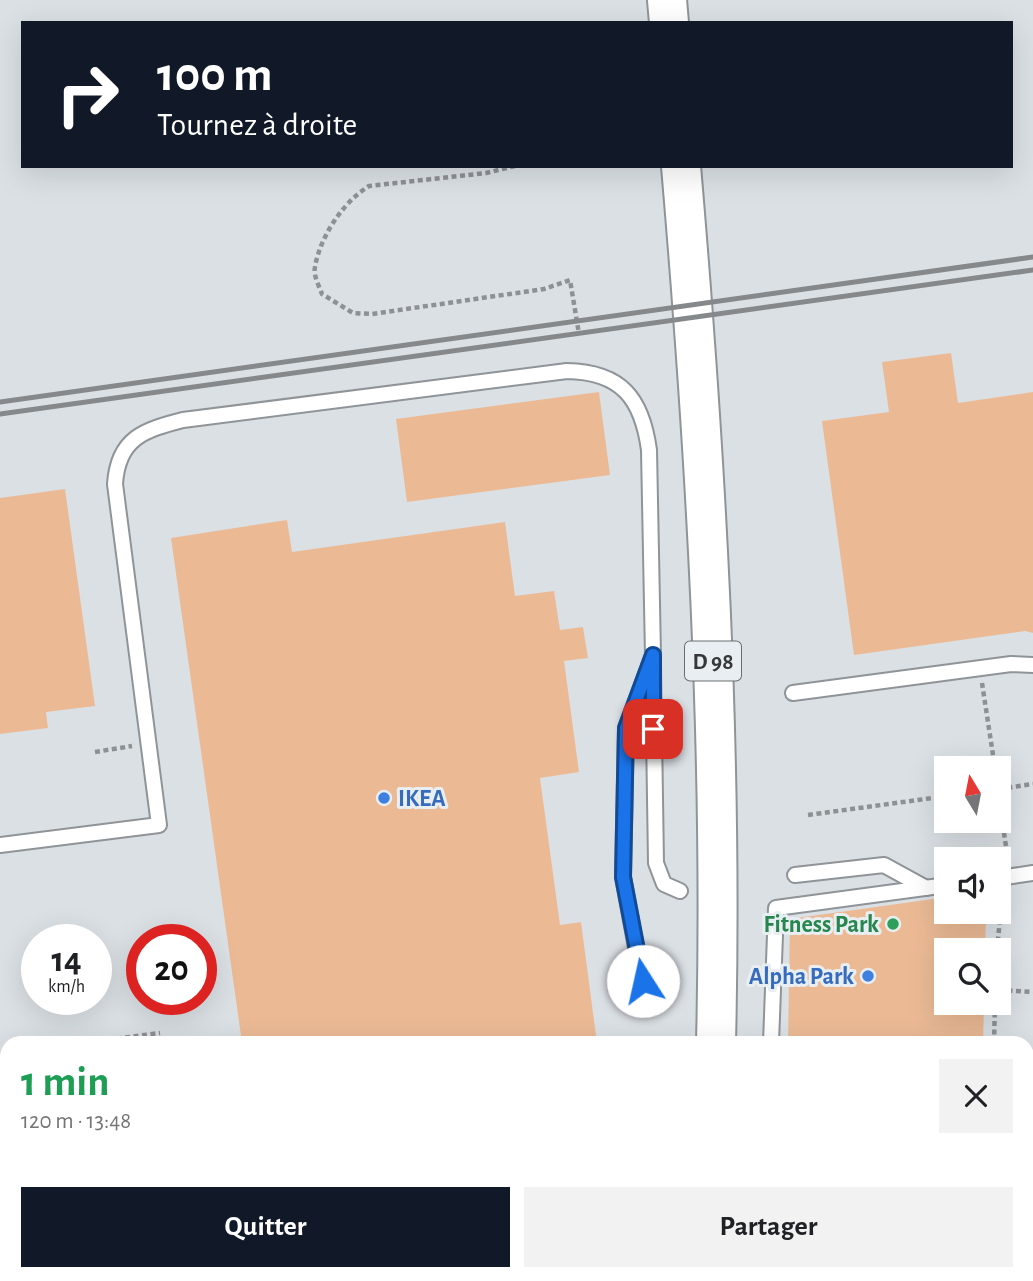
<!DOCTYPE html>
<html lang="fr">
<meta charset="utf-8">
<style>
:root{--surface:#fff;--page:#f2f2f2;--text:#202124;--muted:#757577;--accent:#111827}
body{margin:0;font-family:"Alegreya Sans",sans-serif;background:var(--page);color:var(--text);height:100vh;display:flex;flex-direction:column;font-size:26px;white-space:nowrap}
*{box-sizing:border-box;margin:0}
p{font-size:23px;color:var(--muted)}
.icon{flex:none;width:38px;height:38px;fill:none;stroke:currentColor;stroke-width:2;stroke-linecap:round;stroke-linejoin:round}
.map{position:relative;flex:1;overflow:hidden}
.details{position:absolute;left:0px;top:1036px;width:1034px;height:245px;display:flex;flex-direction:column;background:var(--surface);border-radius:21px 21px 0 0;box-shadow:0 7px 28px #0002}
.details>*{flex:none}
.hud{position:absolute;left:21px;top:21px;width:992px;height:147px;border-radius:0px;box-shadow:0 7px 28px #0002;background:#111827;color:#fff;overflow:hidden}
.needle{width:46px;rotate:350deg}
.tools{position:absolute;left:934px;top:756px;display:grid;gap:14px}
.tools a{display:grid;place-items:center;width:77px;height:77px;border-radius:0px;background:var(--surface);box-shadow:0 7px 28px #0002;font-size:35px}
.speed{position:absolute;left:21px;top:924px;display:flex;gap:14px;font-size:35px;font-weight:700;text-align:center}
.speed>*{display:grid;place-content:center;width:91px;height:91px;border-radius:50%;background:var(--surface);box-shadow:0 7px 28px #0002;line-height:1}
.speed small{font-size:18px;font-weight:400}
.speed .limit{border:10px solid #d22;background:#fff;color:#111}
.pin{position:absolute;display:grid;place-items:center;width:60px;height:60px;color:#fff;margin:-30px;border-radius:14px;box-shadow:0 4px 10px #0006}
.me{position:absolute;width:77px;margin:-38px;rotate:350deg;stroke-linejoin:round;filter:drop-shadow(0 0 5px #0008)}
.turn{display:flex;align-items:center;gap:24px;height:147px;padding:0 21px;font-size:32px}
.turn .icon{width:91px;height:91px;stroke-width:2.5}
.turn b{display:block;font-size:49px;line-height:60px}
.round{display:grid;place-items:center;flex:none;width:74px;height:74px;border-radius:0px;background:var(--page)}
.summary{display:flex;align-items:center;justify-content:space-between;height:119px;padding:0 21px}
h1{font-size:42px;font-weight:700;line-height:52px;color:#1e9e55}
.button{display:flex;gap:14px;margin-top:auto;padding:14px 21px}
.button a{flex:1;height:80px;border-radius:0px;background:var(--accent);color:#fff;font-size:28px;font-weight:700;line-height:80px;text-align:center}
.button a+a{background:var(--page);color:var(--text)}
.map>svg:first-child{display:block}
.building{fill:#ebba95}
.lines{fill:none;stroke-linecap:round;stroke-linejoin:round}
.lane-casing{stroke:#8f9498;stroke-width:18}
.street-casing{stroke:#8f9498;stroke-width:30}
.primary-casing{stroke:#8f9498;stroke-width:42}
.path{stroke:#8d9194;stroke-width:4.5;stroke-dasharray:5 3.5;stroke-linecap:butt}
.lane{stroke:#fff;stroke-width:14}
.street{stroke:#fff;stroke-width:26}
.primary{stroke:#fff;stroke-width:38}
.rail{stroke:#85898c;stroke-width:5}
.route-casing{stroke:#114b97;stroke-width:18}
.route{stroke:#1a73e8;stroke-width:12}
.shop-dot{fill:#3f7fe0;stroke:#e8eef2;stroke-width:2.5}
.leisure-dot{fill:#2e9e5b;stroke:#e8eef2;stroke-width:2.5}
.labels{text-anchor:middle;stroke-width:6;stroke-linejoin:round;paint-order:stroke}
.shield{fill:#e8eef2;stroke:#6b6e70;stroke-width:2}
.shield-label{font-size:23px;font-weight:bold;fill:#353739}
.shop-label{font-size:24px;font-weight:bold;fill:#366cbe;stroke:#e8eef2;text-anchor:start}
.leisure-label{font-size:24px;font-weight:bold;fill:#27864d;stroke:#e8eef2;text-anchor:end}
</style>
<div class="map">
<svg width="1033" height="1281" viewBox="0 0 1033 1281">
<rect width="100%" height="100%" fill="#dbe0e5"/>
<!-- building -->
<g class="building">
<polygon points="951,353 958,403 1033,392 1033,633 1025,631 854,655 822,421 889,412 882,362"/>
<polygon points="599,392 610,475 407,502 396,419"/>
<polygon points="65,489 95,706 46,712 48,728 0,734 0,498"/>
<polygon points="287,520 292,552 505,522 515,596 554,591 560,630 583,627 588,658 564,661 579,772 540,778 560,925 581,922 597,1043 242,1043 171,538"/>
<polygon points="947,897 947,912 986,912 985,950 947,950 947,1003 984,1003 983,1043 788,1043 790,919"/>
<rect x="783" y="1274" width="195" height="7"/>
</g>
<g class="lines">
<defs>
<g id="lane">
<polyline points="653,667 656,863 664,884 680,891"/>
<polyline points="793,693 1011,664 1033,665"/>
<path d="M0 845 159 825 115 484C118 438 144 430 183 420L567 371C622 372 642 399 649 450L653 655 626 728 623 877 647 1008"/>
<polyline points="795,875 884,865 926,888"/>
<polyline points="999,878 1033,873"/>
<polyline points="771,1043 776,908 947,885"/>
<polyline points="762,1281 763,1274"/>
</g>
<g id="street">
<polyline points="0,1087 7,1138"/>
<polyline points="27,1274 28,1281"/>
</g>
<g id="primary">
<polyline points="667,0 669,23"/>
<path d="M681 166C706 458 723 750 716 1043"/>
<polyline points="711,1281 711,1274"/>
</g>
</defs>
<!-- lane casing -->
<use href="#lane" class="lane-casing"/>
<!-- street casing -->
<use href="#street" class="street-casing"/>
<!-- primary casing -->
<use href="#primary" class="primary-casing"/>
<!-- path -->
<g class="path">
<path d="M515 166 486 173 369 186C343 202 320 237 315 267 313 275 319 286 322 294L353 313 372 314 544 289 570 280 579 334"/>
<polyline points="982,683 995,768"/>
<polyline points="95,752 132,746"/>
<polyline points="999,789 1033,784"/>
<polyline points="999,799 1008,860"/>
<polyline points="808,815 947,796"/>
<polyline points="997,950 1001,908 1007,893"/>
<polyline points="999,990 1033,992"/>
<polyline points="83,1043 160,1033"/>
<polyline points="994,1043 995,1003"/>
<polyline points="49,1280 93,1274"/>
<polyline points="989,1281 989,1274"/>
</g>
<!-- lane -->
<use href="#lane" class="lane"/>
<!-- street -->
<use href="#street" class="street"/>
<!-- primary -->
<use href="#primary" class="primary"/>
<!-- rail -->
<g class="rail">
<polyline points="0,402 1033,257"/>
<polyline points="0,414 1033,270"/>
</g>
</g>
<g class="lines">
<defs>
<polyline id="route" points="643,981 623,877 626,728 653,655 653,729"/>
</defs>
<!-- route casing -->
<use href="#route" class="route-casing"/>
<!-- route -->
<use href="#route" class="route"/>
</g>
<!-- markers -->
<g class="shop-dot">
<circle cx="384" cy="798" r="7"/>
<circle cx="868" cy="976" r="7"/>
</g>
<circle class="leisure-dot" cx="893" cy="924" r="7"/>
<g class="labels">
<!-- shield labels -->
<rect class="shield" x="685" y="641.5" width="56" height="39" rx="5"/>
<g class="shield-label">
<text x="713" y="669">D 98</text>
</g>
<!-- shop labels -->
<g class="shop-label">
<text x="398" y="806">IKEA</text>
<text x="854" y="984" text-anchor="end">Alpha Park</text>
</g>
<!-- leisure labels -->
<g class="leisure-label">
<text x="879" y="932">Fitness Park</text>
</g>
</g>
</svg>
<div class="tools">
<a><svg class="needle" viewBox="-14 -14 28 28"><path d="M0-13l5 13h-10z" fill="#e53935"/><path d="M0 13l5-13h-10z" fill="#757577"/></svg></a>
<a><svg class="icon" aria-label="sound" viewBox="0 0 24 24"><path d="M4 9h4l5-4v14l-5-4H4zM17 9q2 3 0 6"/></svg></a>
<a><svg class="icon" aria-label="search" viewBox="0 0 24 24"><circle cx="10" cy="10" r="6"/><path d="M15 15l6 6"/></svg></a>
</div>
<div class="speed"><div>14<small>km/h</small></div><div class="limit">20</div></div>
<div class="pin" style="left:653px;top:729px;background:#d93025"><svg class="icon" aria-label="arrive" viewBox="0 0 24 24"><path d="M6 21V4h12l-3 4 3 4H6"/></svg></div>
<svg class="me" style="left:643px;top:981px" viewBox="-20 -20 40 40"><circle r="19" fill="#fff"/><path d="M0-13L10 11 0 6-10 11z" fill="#1a73e8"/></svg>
<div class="hud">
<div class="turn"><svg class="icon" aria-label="right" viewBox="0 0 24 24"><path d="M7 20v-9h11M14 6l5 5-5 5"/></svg><div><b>100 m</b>Tournez à droite</div></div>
</div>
<section class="details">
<div class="summary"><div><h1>1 min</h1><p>120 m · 13:48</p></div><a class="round"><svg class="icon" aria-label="close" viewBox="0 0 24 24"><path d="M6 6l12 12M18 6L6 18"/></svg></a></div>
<div class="button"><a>Quitter</a><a>Partager</a></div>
</section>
</div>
